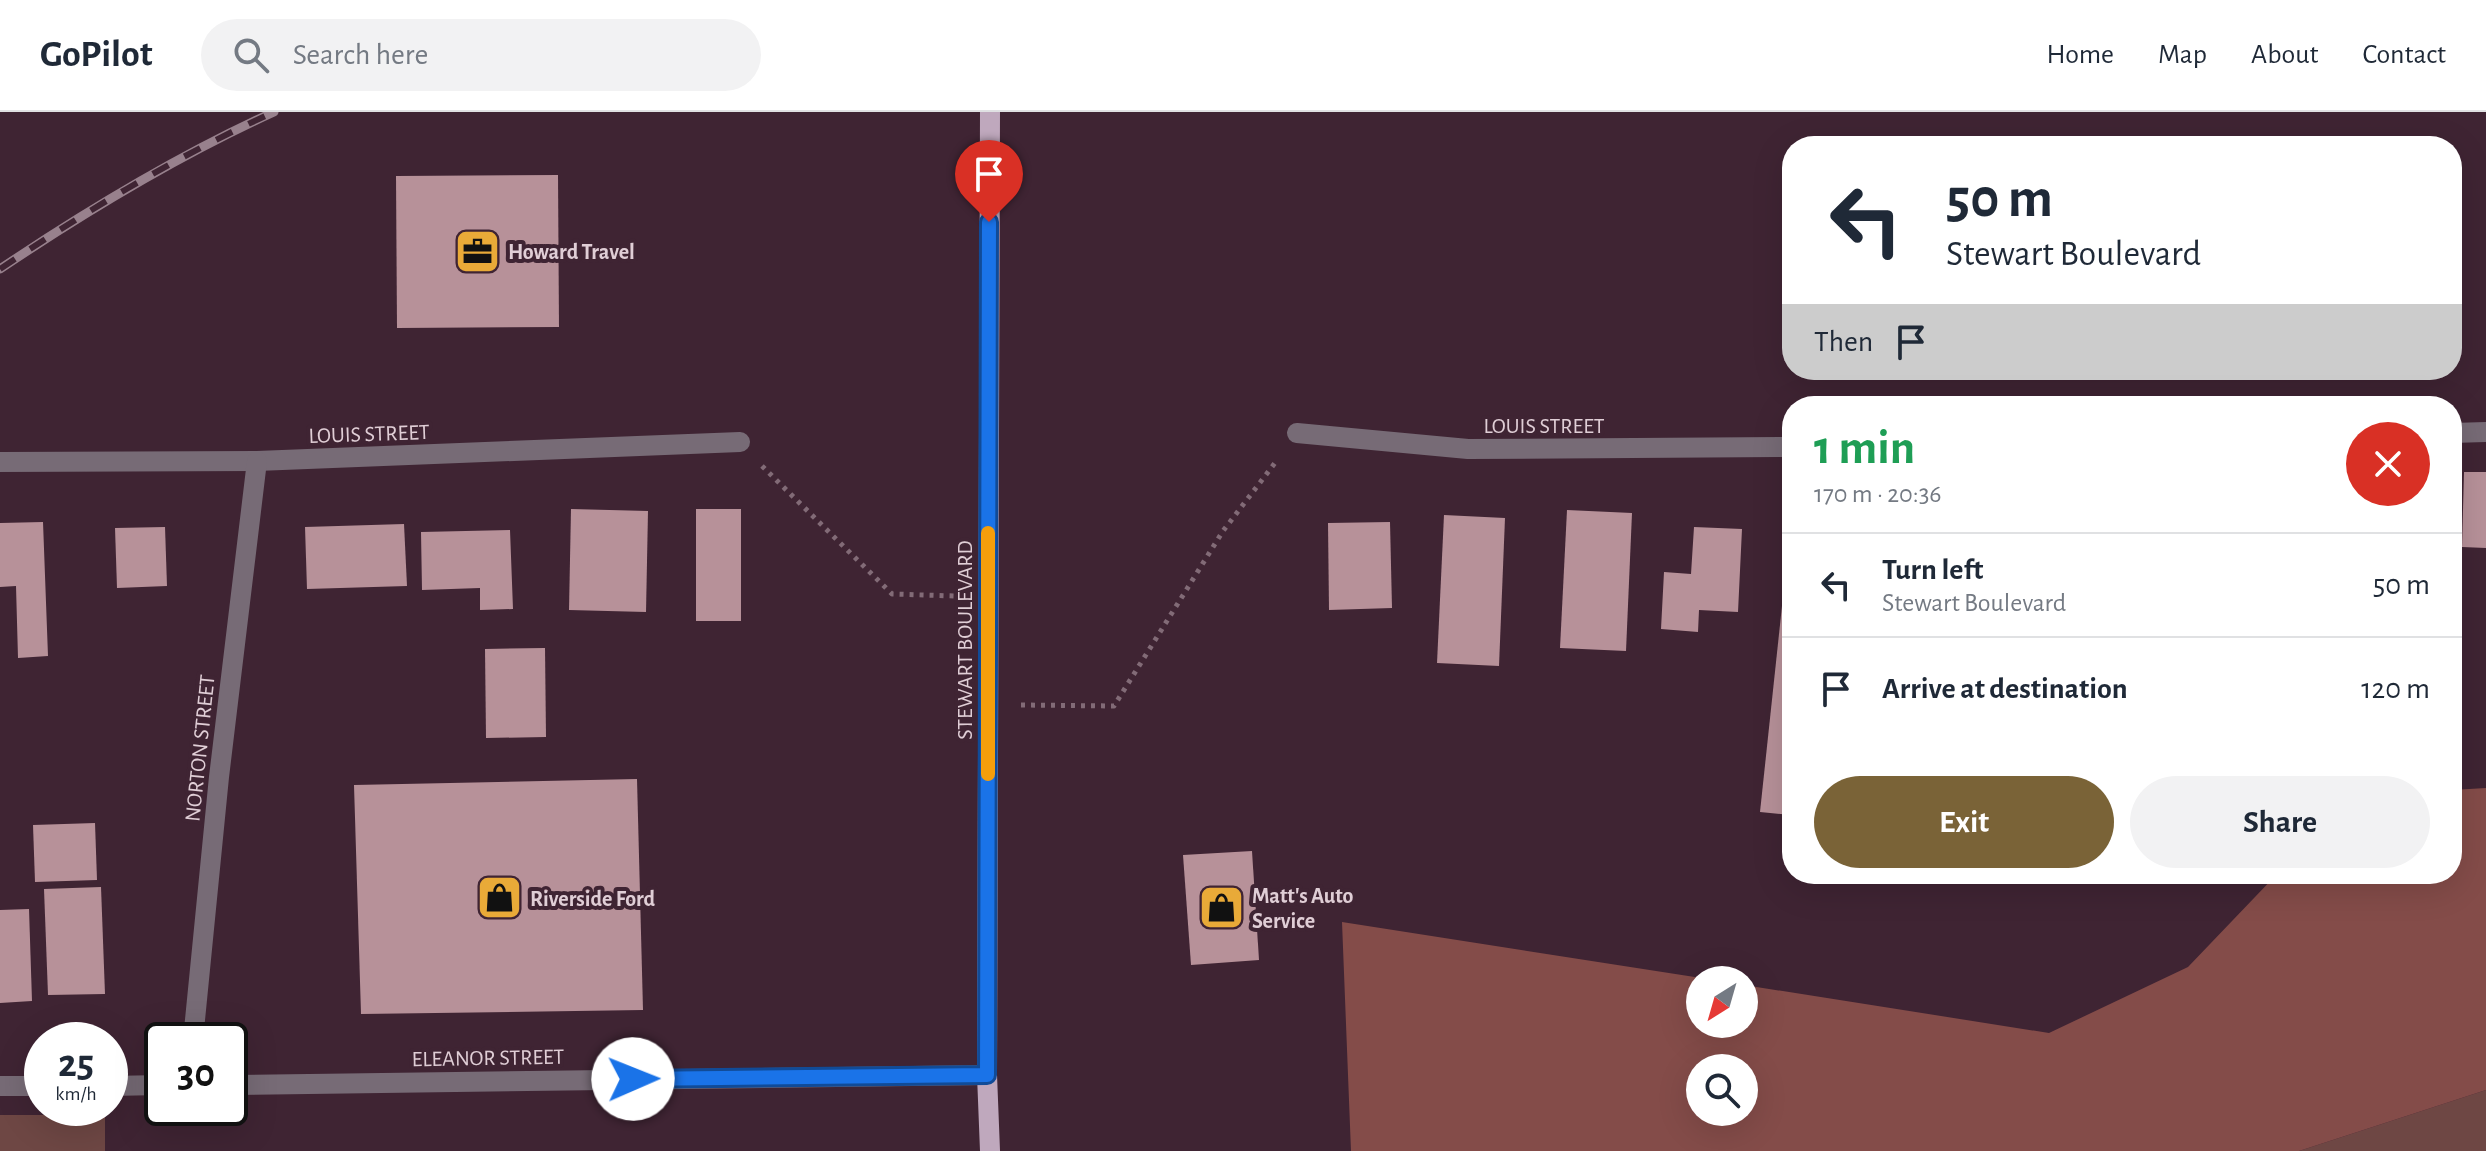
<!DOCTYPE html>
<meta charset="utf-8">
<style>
:root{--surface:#fff;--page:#f2f2f3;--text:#1f2937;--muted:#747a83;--line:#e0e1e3;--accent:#7a6337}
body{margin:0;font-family:"Alegreya Sans",sans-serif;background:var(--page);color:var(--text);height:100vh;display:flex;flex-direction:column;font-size:30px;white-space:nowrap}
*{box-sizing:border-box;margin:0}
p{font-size:26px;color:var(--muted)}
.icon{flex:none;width:44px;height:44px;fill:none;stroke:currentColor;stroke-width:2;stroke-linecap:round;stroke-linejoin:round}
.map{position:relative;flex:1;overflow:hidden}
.details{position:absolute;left:1782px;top:284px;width:680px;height:488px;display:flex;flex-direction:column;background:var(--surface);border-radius:32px;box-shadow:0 8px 32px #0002}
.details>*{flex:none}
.banner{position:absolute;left:1782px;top:24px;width:680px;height:244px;border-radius:32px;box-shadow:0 8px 32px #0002;background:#fff;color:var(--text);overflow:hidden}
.needle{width:52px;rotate:217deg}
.tools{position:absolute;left:1686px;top:854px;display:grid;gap:16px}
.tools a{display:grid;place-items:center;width:72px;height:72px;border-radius:50%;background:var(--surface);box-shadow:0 8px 32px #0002;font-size:40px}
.speed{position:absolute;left:24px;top:910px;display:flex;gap:16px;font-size:40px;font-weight:700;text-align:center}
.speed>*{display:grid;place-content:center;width:104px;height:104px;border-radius:50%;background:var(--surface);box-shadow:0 8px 32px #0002;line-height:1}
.speed small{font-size:20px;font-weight:400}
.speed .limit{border:4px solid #111;border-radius:12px;background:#fff;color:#111}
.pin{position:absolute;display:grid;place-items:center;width:68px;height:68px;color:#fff;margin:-82px -34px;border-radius:50% 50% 50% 0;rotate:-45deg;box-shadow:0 0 8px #0007}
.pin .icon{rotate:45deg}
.me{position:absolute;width:88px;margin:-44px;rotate:89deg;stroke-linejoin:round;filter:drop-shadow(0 0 6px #0008)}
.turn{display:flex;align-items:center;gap:28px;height:168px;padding:0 32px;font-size:36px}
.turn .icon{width:104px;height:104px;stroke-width:2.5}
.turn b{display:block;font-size:56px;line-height:68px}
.then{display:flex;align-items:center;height:76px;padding:0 32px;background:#0003;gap:16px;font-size:30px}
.round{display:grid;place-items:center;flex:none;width:84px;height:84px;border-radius:42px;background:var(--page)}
.overview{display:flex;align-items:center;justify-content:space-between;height:136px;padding:0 32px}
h1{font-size:48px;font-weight:600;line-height:60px;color:#1e9e55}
.primary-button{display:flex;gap:16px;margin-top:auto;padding:16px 32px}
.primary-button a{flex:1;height:92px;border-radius:48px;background:var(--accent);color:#fff;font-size:32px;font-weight:600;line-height:92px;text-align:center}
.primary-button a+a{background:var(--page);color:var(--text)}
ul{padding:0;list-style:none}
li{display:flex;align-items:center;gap:24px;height:104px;padding:0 32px;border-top:2px solid var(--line)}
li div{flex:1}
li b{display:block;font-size:30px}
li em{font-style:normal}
header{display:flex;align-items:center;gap:48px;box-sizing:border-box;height:112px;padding:0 40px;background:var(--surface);border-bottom:2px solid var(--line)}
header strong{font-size:38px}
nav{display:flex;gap:44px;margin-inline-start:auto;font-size:28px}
.search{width:560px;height:72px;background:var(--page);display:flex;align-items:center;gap:20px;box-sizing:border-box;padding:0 28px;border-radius:44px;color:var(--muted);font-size:30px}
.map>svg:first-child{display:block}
.green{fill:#6e4744}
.forest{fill:#844c49;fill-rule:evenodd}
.building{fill:#b79199}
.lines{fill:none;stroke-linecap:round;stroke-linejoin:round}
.path{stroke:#826b77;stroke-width:5;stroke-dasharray:4 6;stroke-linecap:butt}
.minor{stroke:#776b76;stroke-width:20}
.major{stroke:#bfa8bd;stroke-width:20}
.rail-casing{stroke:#98818d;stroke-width:9}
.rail{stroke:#3f2433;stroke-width:6;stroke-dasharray:18;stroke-linecap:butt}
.route-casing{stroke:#114b97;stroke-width:20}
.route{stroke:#1a73e8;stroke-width:14}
.slow{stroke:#f59e0b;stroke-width:14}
.labels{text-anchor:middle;stroke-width:8;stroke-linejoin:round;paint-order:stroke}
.poi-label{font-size:22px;font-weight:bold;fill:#e0ced6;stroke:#3f2433;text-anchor:start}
.street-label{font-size:22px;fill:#e0ced6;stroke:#3f2433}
</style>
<header>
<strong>GoPilot</strong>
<div class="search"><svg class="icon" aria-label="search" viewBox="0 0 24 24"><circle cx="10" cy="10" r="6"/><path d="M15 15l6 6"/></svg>Search here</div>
<nav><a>Home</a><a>Map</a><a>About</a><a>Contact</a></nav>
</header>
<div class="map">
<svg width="2486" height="1039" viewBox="0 0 2486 1039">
<rect width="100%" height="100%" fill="#3f2433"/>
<!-- green -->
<g class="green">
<polygon points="2486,978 2486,1039 2299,1039"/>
<rect x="0" y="1003" width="105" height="36"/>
</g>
<!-- forest -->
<path class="forest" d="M2486 676V978L2299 1039H1351L1342 810 1714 868H1700V912H1744V873L2049 921 2188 855 2277 762H2452V678ZM1700 956H1744V1000H1700Z"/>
<!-- building -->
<g class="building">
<polygon points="558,63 559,215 397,216 396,64"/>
<polygon points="2464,360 2486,360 2486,436 2462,435"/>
<polygon points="571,397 648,399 646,500 569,498"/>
<rect x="696" y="397" width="45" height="112"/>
<polygon points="1567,398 1632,401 1626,539 1560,536"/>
<polygon points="1444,403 1505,406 1499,554 1437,551"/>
<polygon points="43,410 48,544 18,546 16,474 0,475 0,411"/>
<polygon points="1390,410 1392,496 1329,498 1328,411"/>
<polygon points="404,412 407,474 307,477 305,415"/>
<polygon points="165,415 167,474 117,476 115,416"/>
<polygon points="1694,415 1742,417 1738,500 1699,498 1698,520 1661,517 1664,460 1691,462"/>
<polygon points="510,418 513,497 480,498 480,476 422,478 421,420"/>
<polygon points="1782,494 1792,495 1792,703 1760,700"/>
<polygon points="545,536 546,625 486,626 485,537"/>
<polygon points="637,667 643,898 361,902 354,673"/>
<polygon points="95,711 97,768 35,770 33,713"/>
<polygon points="1252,739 1259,848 1191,853 1183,743"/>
<polygon points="101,775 105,882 48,883 44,777"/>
<polygon points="29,797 32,889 0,891 0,798"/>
</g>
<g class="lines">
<!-- path -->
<g class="path">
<polyline points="762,354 892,482 955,484"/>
<polyline points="1021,593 1114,594 1223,419 1278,347"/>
</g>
<!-- minor -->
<g class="minor">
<polyline points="1297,321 1468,337 1792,335"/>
<polyline points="2452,321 2486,320"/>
<polyline points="0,350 257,349 740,330"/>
<polyline points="193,928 219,665 257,349"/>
<polyline points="230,973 987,963"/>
<polyline points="0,974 42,974"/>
<polyline points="110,974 162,973"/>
</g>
<!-- major -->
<polyline class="major" points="990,1039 987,963 990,0"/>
<defs>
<path id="rail" d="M0 157C88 98 177 44 274 0"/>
</defs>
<!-- rail casing -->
<use href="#rail" class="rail-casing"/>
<!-- rail -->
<use href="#rail" class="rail"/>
</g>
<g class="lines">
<defs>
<polyline id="route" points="633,967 987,963 989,110"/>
</defs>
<!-- route casing -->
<use href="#route" class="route-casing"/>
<!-- route -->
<use href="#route" class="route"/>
<!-- slow -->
<polyline class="slow" points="988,662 988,421"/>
</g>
<!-- icons -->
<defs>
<symbol id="office-square" viewBox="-11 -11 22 22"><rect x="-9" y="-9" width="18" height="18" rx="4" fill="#e9aa38" stroke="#3f2433"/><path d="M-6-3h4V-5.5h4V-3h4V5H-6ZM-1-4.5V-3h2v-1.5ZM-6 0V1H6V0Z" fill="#111"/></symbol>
<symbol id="shop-square" viewBox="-11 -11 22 22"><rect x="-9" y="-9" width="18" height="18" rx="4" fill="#e9aa38" stroke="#3f2433"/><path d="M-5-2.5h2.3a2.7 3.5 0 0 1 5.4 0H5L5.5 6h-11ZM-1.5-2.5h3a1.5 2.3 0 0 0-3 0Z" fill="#111"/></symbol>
</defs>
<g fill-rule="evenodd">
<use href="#office-square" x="452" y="114" width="51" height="51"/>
<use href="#shop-square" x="474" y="760" width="51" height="51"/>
<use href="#shop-square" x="1196" y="770" width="51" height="51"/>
</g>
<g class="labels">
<!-- poi labels -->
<g class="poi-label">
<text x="508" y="147">Howard Travel</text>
<text x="1252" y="791">Matt's Auto<tspan x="1252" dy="25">Service</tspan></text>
<text x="530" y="794">Riverside Ford</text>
</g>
<!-- street labels -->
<g class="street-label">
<text x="1544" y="321">LOUIS STREET</text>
<text transform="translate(369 321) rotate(-2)" y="8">LOUIS STREET</text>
<text transform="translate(964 528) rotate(-90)" y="8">STEWART BOULEVARD</text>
<text transform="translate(199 636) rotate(-84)" y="8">NORTON STREET</text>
<text transform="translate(488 945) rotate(-1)" y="8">ELEANOR STREET</text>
</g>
</g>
</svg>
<div class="tools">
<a><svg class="needle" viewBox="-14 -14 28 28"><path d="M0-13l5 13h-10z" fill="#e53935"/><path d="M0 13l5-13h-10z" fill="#747a83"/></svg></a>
<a><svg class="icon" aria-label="search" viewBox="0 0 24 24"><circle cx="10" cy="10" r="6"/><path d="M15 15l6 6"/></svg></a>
</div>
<div class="speed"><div>25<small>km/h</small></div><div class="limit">30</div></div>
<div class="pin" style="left:989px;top:110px;background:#d93025"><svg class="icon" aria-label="arrive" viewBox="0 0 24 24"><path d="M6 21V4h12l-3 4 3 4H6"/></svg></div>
<svg class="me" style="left:633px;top:967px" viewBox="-20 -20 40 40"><circle r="19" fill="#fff"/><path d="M0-13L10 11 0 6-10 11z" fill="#1a73e8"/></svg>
<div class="banner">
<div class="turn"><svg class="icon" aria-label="left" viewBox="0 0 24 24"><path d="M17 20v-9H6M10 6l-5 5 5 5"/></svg><div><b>50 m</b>Stewart Boulevard</div></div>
<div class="then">Then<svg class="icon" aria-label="arrive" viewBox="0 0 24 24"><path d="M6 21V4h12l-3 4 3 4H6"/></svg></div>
</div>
<section class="details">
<div class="overview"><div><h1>1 min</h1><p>170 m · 20:36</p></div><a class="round" style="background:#d93025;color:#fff"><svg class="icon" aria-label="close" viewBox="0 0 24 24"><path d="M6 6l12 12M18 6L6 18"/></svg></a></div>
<ul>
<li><svg class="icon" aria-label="left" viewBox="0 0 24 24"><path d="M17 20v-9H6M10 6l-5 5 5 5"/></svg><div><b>Turn left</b><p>Stewart Boulevard</p></div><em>50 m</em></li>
<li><svg class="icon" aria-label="arrive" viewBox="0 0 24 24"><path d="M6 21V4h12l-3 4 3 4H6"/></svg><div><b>Arrive at destination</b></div><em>120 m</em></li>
</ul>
<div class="primary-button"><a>Exit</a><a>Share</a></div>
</section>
</div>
